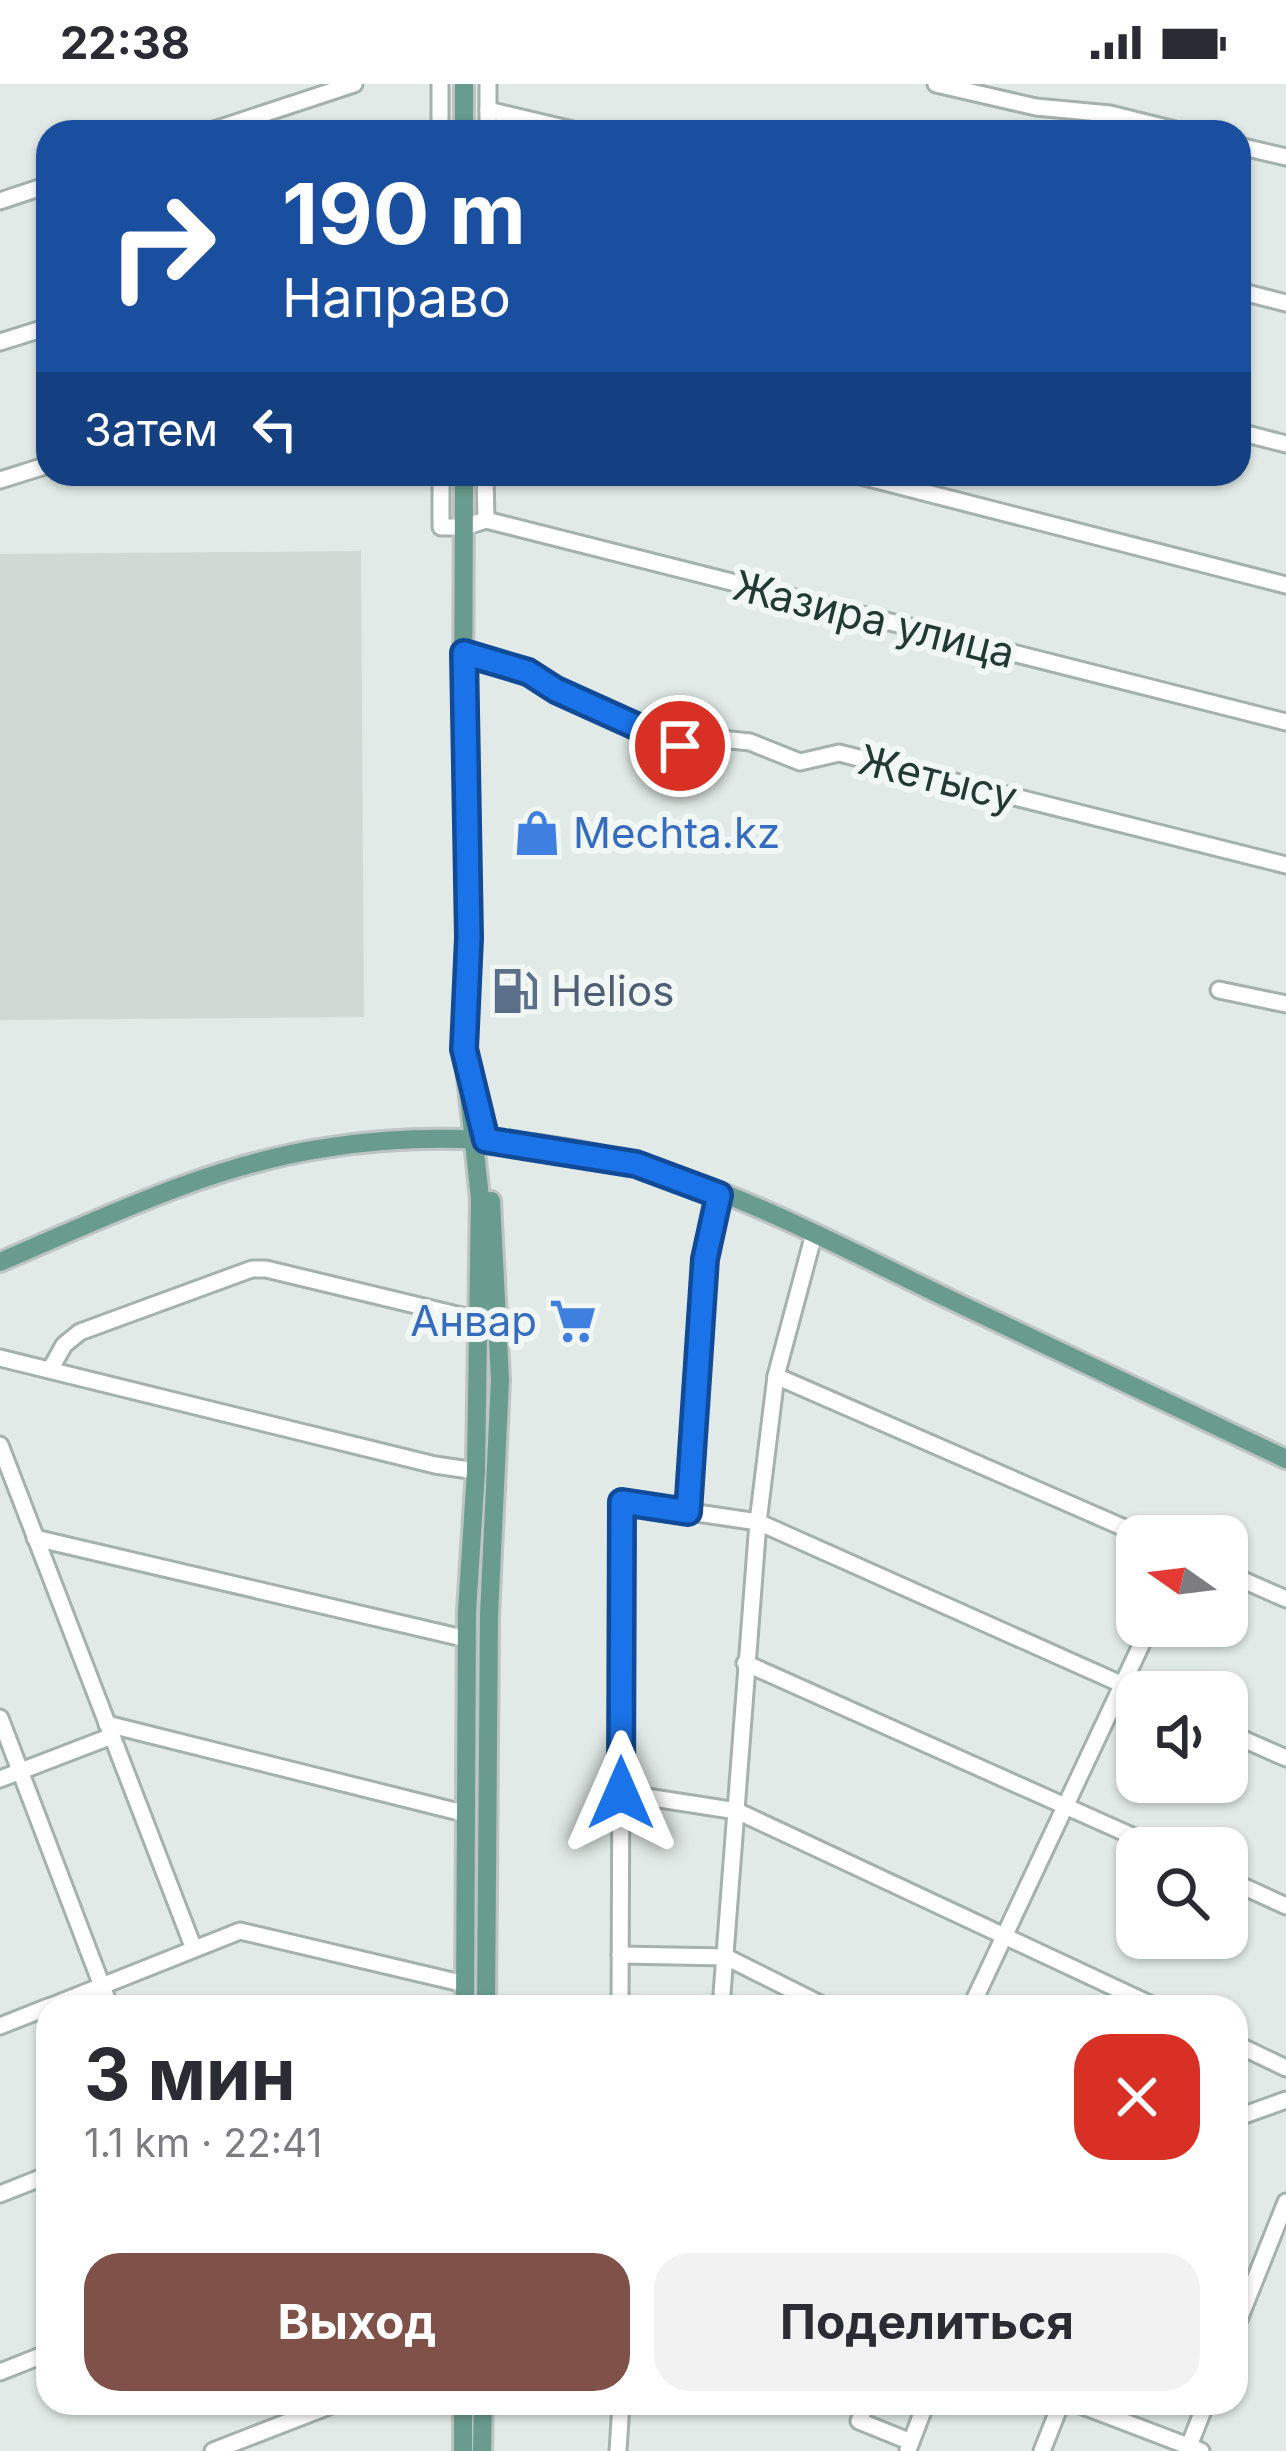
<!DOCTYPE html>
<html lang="ru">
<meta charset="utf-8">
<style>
:root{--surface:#fff;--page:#f2f2f3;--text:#2b2b33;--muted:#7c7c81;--accent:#7f5148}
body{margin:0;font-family:Inter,sans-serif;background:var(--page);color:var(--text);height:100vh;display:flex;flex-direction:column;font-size:45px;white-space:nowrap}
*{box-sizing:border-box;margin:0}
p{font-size:39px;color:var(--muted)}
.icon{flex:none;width:66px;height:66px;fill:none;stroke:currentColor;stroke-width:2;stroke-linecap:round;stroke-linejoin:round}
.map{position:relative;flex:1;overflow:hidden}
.side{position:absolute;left:36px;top:1911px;width:1212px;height:420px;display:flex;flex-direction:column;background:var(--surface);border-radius:36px;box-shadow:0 3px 9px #0004}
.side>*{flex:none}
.banner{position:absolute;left:36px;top:36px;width:1215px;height:366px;border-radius:36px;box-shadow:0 3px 9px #0004;background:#1a4fa0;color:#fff;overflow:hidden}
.needle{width:78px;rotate:284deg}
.tools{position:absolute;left:1116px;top:1431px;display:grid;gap:24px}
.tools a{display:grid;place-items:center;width:132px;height:132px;border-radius:24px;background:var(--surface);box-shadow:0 3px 9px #0004;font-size:60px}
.pin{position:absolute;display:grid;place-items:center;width:102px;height:102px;color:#fff;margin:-51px;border:6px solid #fff;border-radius:50%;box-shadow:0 3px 12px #0007}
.me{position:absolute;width:132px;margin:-66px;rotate:0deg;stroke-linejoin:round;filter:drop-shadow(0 0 9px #0008)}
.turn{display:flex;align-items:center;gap:42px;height:252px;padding:0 48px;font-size:54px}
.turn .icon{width:156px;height:156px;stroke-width:2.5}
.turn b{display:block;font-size:84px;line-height:102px}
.then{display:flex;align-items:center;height:114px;padding:0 48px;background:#0003;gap:24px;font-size:45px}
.round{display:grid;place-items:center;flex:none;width:126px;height:126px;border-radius:36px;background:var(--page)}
.head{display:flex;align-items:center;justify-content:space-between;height:204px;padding:0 48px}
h1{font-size:72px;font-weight:700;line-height:90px}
.action{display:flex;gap:24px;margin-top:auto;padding:24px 48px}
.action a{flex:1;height:138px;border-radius:36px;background:var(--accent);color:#fff;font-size:48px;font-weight:700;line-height:138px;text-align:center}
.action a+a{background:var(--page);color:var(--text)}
.status{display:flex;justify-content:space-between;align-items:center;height:84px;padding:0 60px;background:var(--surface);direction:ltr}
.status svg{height:33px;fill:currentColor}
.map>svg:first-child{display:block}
.built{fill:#cfdad5}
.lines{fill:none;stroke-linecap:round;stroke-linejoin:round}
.minor-casing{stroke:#a4b1ad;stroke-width:21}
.major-casing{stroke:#bdc4c2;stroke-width:24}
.minor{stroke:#fff;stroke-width:15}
.major{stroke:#699c8e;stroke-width:18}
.route-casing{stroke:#114b97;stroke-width:30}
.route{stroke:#1a73e8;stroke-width:21}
.labels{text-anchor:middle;stroke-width:12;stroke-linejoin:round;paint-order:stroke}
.street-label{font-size:42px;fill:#233933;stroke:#f1f7f4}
.shop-label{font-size:42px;fill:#366cbe;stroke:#f1f7f4;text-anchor:start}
.service-label{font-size:42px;fill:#4e5e75;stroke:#f1f7f4;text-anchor:start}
</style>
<div class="status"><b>22:38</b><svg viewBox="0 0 49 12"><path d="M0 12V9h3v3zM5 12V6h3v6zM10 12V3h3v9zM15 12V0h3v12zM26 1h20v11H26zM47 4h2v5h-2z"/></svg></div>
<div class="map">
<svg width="1286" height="2367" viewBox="0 0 1286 2367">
<rect width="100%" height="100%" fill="#e1eae6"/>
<!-- built -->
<polygon class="built" points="361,467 364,933 0,936 0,470"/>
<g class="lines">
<defs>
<g id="minor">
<polyline points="440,0 440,48"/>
<polyline points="936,0 1036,23 1110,30 1183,48"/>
<polyline points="488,26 581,48"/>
<polyline points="208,48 354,0"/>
<polyline points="488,48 488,0"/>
<polyline points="1239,62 1286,73"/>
<polyline points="0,117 48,101"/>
<polyline points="1239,207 1286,219"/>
<polyline points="0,258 48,243"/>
<polyline points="1239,348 1286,360"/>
<polyline points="441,390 441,443 464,443 486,436 1286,638"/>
<polyline points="485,390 486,436"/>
<polyline points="853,390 1286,501"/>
<polyline points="0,396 48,381"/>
<polyline points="464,569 528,588 556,606 680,662 721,655 750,658 800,678 839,669 1286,781"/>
<polyline points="1219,906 1286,920"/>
<polyline points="0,1274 435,1381 476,1387"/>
<polyline points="50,1286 64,1261 80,1248 252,1185 266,1185 478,1236"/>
<polyline points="776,1292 1143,1452"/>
<polyline points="0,1361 194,1865"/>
<polyline points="688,1428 705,1175 719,1111"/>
<polyline points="35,1454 467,1555"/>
<polyline points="1227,1489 1286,1515"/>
<polyline points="745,1579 1159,1764"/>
<polyline points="0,1634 110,1923"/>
<polyline points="107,1640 467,1730"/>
<polyline points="1227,1648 1286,1674"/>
<polyline points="0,1695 112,1652"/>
<polyline points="621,1709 737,1727 1156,1923"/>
<polyline points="1227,1795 1286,1822"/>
<polyline points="620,1871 726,1873 826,1923"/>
<polyline points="49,1923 240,1847 465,1900"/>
<polyline points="620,1923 622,1418 758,1438 1139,1608"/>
<polyline points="721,1923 758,1438 776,1292 814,1150"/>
<polyline points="971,1923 1150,1542"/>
<polyline points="0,1942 48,1923"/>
<polyline points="1236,1960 1286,1984"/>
<polyline points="1236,2034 1286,2016"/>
<polyline points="0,2110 48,2091"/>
<polyline points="1236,2243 1286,2118"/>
<polyline points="0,2288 48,2269"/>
<polyline points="866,2319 859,2337 911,2358"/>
<polyline points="1075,2319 1201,2367"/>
<polyline points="908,2366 926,2319"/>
<polyline points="213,2367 337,2319"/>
<polyline points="618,2367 621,2319"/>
<polyline points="1042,2367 1061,2319"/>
<polyline points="1187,2367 1206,2319"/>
</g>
<g id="major">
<polyline points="464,48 464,0"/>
<polyline points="464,390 463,674 469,854 464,965 480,1114 476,1387 467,1527 465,1923"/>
<path d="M0 1178C105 1133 211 1081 325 1064 425 1048 534 1053 632 1079 742 1108 847 1166 949 1215 1061 1268 1174 1322 1286 1375"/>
<polyline points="486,1923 489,1531 500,1296 491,1117"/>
<polyline points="463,2367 463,2319"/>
<polyline points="482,2367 483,2319"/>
</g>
</defs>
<!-- minor casing -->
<use href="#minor" class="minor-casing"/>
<!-- major casing -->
<use href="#major" class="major-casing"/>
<!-- minor -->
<use href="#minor" class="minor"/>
<!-- major -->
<use href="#major" class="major"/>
</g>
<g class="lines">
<defs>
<polyline id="route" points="621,1709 622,1418 688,1428 705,1175 719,1111 636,1080 486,1056 464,965 469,854 464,569 528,588 556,606 680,662"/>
</defs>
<!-- route casing -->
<use href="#route" class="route-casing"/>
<!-- route -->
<use href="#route" class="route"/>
</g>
<!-- icons -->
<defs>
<symbol id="shop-bare" viewBox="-9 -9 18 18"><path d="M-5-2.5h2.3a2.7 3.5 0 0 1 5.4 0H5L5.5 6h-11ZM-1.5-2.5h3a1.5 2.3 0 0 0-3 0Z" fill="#3f7fe0" stroke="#f1f7f4" stroke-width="2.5" paint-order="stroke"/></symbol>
<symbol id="fuel-bare" viewBox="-9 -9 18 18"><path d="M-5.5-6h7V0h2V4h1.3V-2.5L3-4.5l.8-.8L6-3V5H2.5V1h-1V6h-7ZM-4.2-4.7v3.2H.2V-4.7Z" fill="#5c6f8a" stroke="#f1f7f4" stroke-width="2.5" paint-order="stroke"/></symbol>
<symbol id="supermarket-bare" viewBox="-9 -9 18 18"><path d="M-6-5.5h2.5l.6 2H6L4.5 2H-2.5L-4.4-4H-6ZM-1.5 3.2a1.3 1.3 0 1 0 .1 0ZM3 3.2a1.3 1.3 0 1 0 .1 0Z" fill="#3f7fe0" stroke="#f1f7f4" stroke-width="2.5" paint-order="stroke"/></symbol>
</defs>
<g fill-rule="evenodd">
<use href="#shop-bare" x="504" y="716" width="66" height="66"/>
<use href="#fuel-bare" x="482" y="874" width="66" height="66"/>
<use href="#supermarket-bare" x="540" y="1204" width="66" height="66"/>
</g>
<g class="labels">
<!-- street labels -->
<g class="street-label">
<text transform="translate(874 535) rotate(14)" y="15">Жазира улица</text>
<text transform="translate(938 694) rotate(14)" y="15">Жетысу</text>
</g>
<!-- shop labels -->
<g class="shop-label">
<text x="573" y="764">Mechta.kz</text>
<text x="537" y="1252" text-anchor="end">Анвар</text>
</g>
<!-- service labels -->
<g class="service-label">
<text x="551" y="922">Helios</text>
</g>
</g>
</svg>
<div class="tools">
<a><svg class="needle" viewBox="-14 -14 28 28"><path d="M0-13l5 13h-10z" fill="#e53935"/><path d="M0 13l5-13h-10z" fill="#7c7c81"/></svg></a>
<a><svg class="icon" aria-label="sound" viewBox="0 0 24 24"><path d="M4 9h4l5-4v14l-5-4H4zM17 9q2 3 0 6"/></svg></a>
<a><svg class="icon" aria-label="search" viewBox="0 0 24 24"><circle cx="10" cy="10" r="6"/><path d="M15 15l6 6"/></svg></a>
</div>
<div class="pin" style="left:680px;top:662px;background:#d93025"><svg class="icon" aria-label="arrive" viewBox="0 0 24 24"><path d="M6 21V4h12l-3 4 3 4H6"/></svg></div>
<svg class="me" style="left:621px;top:1709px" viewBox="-20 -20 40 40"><path d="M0-17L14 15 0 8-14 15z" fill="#1a73e8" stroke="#fff" stroke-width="4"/></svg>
<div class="banner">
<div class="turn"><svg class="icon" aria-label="right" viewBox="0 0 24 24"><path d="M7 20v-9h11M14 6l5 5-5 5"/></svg><div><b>190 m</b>Направо</div></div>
<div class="then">Затем<svg class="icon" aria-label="left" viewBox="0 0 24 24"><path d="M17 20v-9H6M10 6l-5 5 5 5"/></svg></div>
</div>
<section class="side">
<div class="head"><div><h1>3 мин</h1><p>1.1 km · 22:41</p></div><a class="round" style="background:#d93025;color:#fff"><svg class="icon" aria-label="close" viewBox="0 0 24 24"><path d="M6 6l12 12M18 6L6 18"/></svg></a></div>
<div class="action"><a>Выход</a><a>Поделиться</a></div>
</section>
</div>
